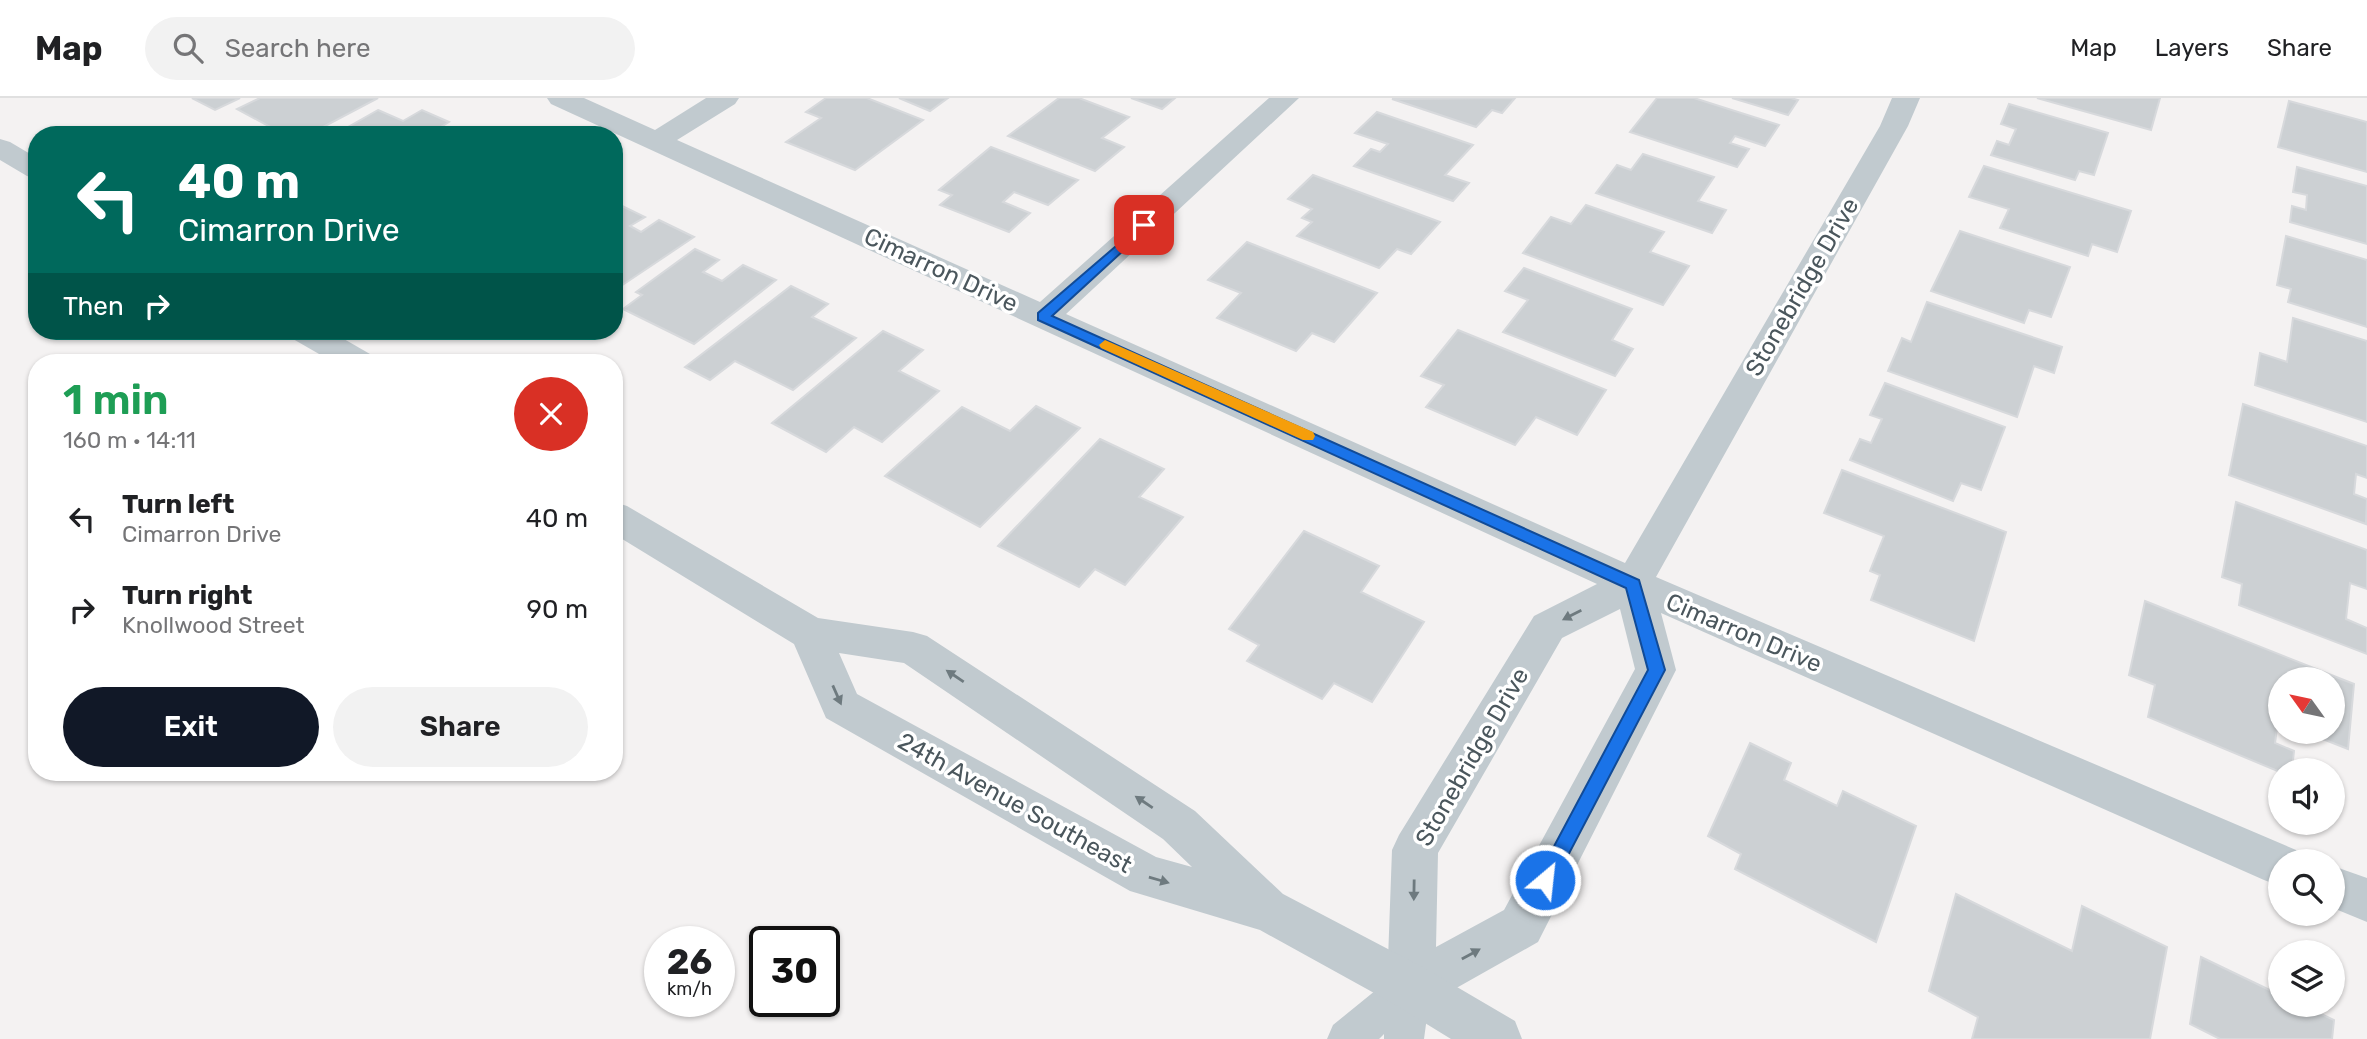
<!DOCTYPE html>
<meta charset="utf-8">
<style>
:root{--surface:#fff;--page:#f2f2f2;--text:#202124;--muted:#757577;--line:#e0e0e0;--accent:#111827}
body{margin:0;font-family:Rubik,sans-serif;background:var(--page);color:var(--text);height:100vh;display:flex;flex-direction:column;font-size:26px;white-space:nowrap}
*{box-sizing:border-box;margin:0}
p{font-size:23px;color:var(--muted)}
.icon{flex:none;width:38px;height:38px;fill:none;stroke:currentColor;stroke-width:2;stroke-linecap:round;stroke-linejoin:round}
.map{position:relative;flex:1;overflow:hidden}
.drawer{position:absolute;left:28px;top:256px;width:595px;height:427px;display:flex;flex-direction:column;background:var(--surface);border-radius:28px;box-shadow:0 2px 5px #0004}
.drawer>*{flex:none}
.banner{position:absolute;left:28px;top:28px;width:595px;height:214px;border-radius:28px;box-shadow:0 2px 5px #0004;background:#00695c;color:#fff;overflow:hidden}
.needle{width:46px;rotate:303deg}
.controls{position:absolute;left:2268px;top:569px;display:grid;gap:14px}
.controls a{display:grid;place-items:center;width:77px;height:77px;border-radius:50%;background:var(--surface);box-shadow:0 2px 5px #0004;font-size:35px}
.speed{position:absolute;left:644px;top:828px;display:flex;gap:14px;font-size:35px;font-weight:700;text-align:center}
.speed>*{display:grid;place-content:center;width:91px;height:91px;border-radius:50%;background:var(--surface);box-shadow:0 2px 5px #0004;line-height:1}
.speed small{font-size:18px;font-weight:400}
.speed .limit{border:4px solid #111;border-radius:10px;background:#fff;color:#111}
.pin{position:absolute;display:grid;place-items:center;width:60px;height:60px;color:#fff;margin:-30px;border-radius:14px;box-shadow:0 4px 10px #0006}
.me{position:absolute;width:77px;margin:-38px;rotate:28deg;stroke-linejoin:round;filter:drop-shadow(0 0 5px #0008)}
.turn{display:flex;align-items:center;gap:24px;height:147px;padding:0 35px;font-size:32px}
.turn .icon{width:91px;height:91px;stroke-width:2.5}
.turn b{display:block;font-size:49px;line-height:60px}
.then{display:flex;align-items:center;height:66px;padding:0 35px;background:#0003;gap:14px;font-size:26px}
.round{display:grid;place-items:center;flex:none;width:74px;height:74px;border-radius:37px;background:var(--page)}
.headline{display:flex;align-items:center;justify-content:space-between;height:119px;padding:0 35px}
h1{font-size:42px;font-weight:600;line-height:52px;color:#1e9e55}
.cta{display:flex;gap:14px;margin-top:auto;padding:14px 35px}
.cta a{flex:1;height:80px;border-radius:42px;background:var(--accent);color:#fff;font-size:28px;font-weight:600;line-height:80px;text-align:center}
.cta a+a{background:var(--page);color:var(--text)}
ul{padding:0;list-style:none}
li{display:flex;align-items:center;gap:21px;height:91px;padding:0 35px}
li div{flex:1}
li b{display:block;font-size:26px}
li em{font-style:normal}
header{display:flex;align-items:center;gap:42px;box-sizing:border-box;height:98px;padding:0 35px;background:var(--surface);border-bottom:2px solid var(--line)}
header strong{font-size:33px}
nav{display:flex;gap:38px;margin-inline-start:auto;font-size:24px}
.search{width:490px;height:63px;background:var(--page);display:flex;align-items:center;gap:18px;box-sizing:border-box;padding:0 24px;border-radius:38px;color:var(--muted);font-size:26px}
.map>svg:first-child{display:block}
.building{fill:#ccd0d3;stroke:#d7d9dc;stroke-width:2}
.lines{fill:none;stroke-linecap:round;stroke-linejoin:round}
.service{fill:#c1cacf;fill-rule:evenodd}
.minor{fill:#c1cacf;fill-rule:evenodd}
.tertiary{fill:#c1cacf;fill-rule:evenodd}
.oneway{fill:#6e7a7f}
.route{fill:#1a73e8;stroke:#114b97;stroke-width:2}
.slow{fill:#f59e0b}
.labels{text-anchor:middle;stroke-width:7;stroke-linejoin:round;paint-order:stroke}
.street-label{font-size:24px;fill:#4b575d;stroke:#fff}
</style>
<header>
<strong>Map</strong>
<div class="search"><svg class="icon" aria-label="search" viewBox="0 0 24 24"><circle cx="10" cy="10" r="6"/><path d="M15 15l6 6"/></svg>Search here</div>
<nav><a>Map</a><a>Layers</a><a>Share</a></nav>
</header>
<div class="map">
<svg width="2367" height="941" viewBox="0 0 2367 941">
<rect width="100%" height="100%" fill="#f4f2f2"/>
<!-- building -->
<g class="building">
<polygon points="192,0 240,0 215,12"/>
<polygon points="260,0 378,0 308,37 285,37 237,11"/>
<polygon points="826,0 867,0 923,22 855,72 786,44 821,20 806,14"/>
<polygon points="899,0 948,0 930,13"/>
<polygon points="1059,0 1079,0 1129,19 1102,40 1124,49 1095,73 1008,38"/>
<polygon points="1131,0 1175,0 1162,11"/>
<polygon points="1515,0 1502,15 1492,12 1476,29 1392,1"/>
<polygon points="1657,0 1694,0 1779,27 1765,48 1735,38 1730,45 1749,51 1737,69 1630,34"/>
<polygon points="1732,0 1791,0 1798,2 1788,17"/>
<polygon points="2037,0 2160,0 2151,32"/>
<polygon points="2289,3 2367,24 2367,74 2278,49"/>
<polygon points="2009,6 2108,35 2094,77 2079,73 2075,82 1991,57 1997,43 2009,47 2016,31 2001,26"/>
<polygon points="378,12 403,23 422,12 449,24 428,37 334,37"/>
<polygon points="1377,14 1473,47 1445,77 1469,85 1453,103 1354,68 1371,51 1380,54 1388,46 1355,35"/>
<polygon points="991,49 1078,82 1048,107 1014,94 1003,104 1030,115 1009,134 940,107 952,97 939,92"/>
<polygon points="1643,56 1714,79 1698,103 1726,112 1712,135 1596,95 1617,67 1631,72"/>
<polygon points="1984,68 2131,113 2117,154 2092,146 2088,158 2000,130 2009,111 1969,99"/>
<polygon points="2297,69 2367,88 2367,146 2290,124 2292,108 2306,112 2307,97 2293,94"/>
<polygon points="1313,77 1440,124 1411,156 1397,151 1379,170 1297,138 1312,124 1302,120 1312,111 1288,101"/>
<polygon points="618,106 645,119 630,128 641,134 659,122 694,139 615,192 614,108"/>
<polygon points="1586,107 1664,134 1650,154 1689,168 1663,207 1523,155 1551,119 1571,126"/>
<polygon points="1960,133 2070,169 2051,219 2029,212 2024,225 1931,193"/>
<polygon points="2286,138 2367,162 2367,229 2288,204 2291,191 2277,187"/>
<polygon points="1247,144 1377,195 1334,244 1312,235 1296,253 1217,220 1241,195 1208,182"/>
<polygon points="695,151 719,162 703,174 722,183 743,167 776,182 694,246 623,211 642,197 636,194"/>
<polygon points="1524,170 1632,211 1612,242 1633,251 1615,278 1503,234 1528,202 1505,193"/>
<polygon points="791,188 828,206 812,219 856,240 793,292 735,263 710,282 685,269"/>
<polygon points="1927,204 2062,249 2054,275 2034,268 2017,319 1888,273 1902,240 1911,244"/>
<polygon points="2293,220 2367,243 2367,324 2255,287 2260,255 2287,264"/>
<polygon points="1458,232 1606,292 1577,337 1536,319 1515,347 1426,309 1444,287 1421,278"/>
<polygon points="883,233 923,252 899,273 939,293 882,344 854,329 826,354 772,325"/>
<polygon points="1885,285 2005,329 1981,392 1961,385 1953,403 1850,362 1860,341 1871,345 1882,321 1870,317"/>
<polygon points="2243,306 2367,348 2367,380 2356,376 2354,396 2367,401 2366,426 2229,377"/>
<polygon points="1036,308 1080,330 980,429 885,378 962,309 1010,333"/>
<polygon points="1100,341 1164,371 1139,399 1183,419 1125,487 1095,471 1079,489 998,448"/>
<polygon points="1842,372 2006,434 1974,543 1871,502 1880,477 1870,473 1884,438 1824,415"/>
<polygon points="2236,404 2367,452 2367,491 2350,485 2346,521 2367,530 2367,556 2239,507 2242,486 2222,479"/>
<polygon points="1304,433 1379,468 1361,494 1424,524 1372,604 1334,585 1322,601 1247,563 1259,547 1229,531"/>
<polygon points="2145,503 2354,586 2348,651 2305,634 2333,634 2333,581 2280,581 2280,624 2278,623 2275,645 2294,653 2292,672 2280,672 2280,674 2148,619 2155,587 2129,577"/>
<polygon points="1750,645 1791,665 1784,682 1837,708 1843,693 1916,728 1876,844 1735,771 1741,756 1708,738"/>
<polygon points="1956,796 2072,853 2082,808 2167,849 2150,941 1972,941 1978,919 1929,893"/>
<polygon points="2201,859 2280,897 2280,906 2300,906 2334,922 2332,941 2220,941 2190,926"/>
</g>
<g class="lines">
<!-- service -->
<polygon class="service" points="1411,870 1425,875 1431,889 1424,941 1384,941 1384,936 1379,941 1327,941 1333,927 1397,875"/>
<!-- minor -->
<g class="minor">
<path d="M547 0H584L655 32 706 0H739L735 6 677 42 1040 204 1269 0H1299L1066 216 1625 465 1880 28 1892 0H1920L1908 28 1656 479 2296 752 2301 763H2280V788L2264 782 1661 515 1676 572 1538 844 1428 906 1411 913 1394 906 1387 889 1392 752 1399 737 1534 518 1597 486 551 6ZM1620 511 1635 571 1504 812 1436 849 1438 755 1562 540Z"/>
<polygon points="2333,768 2367,780 2367,824 2333,810"/>
</g>
<!-- tertiary -->
<g class="tertiary">
<polygon points="0,41 10,44 37,60 37,81 27,78 0,62"/>
<polygon points="289,233 330,233 370,256 375,264 333,264 293,241"/>
<path d="M614 404 627 408 818 520 913 534 927 538 1195 713 1283 796 1428 872 1515 923 1522 941H1451L1394 906 1260 832 1130 793 826 620 794 546 614 436ZM839 555 904 565 1163 741 1192 769 1156 759 857 596Z"/>
</g>
</g>
<!-- one-way arrows -->
<defs><path id="oneway-solid" d="M-6-.8H1V-3.2L6.5 0L1 3.2V.8H-6Z" transform="scale(1.75)"/></defs>
<g class="oneway">
<use href="#oneway-solid" transform="translate(1572 517) rotate(153)"/>
<use href="#oneway-solid" transform="translate(955 578) rotate(-146)"/>
<use href="#oneway-solid" transform="translate(837 597) rotate(66)"/>
<use href="#oneway-solid" transform="translate(1144 704) rotate(-146)"/>
<use href="#oneway-solid" transform="translate(1159 782) rotate(16)"/>
<use href="#oneway-solid" transform="translate(1414 792) rotate(91)"/>
<use href="#oneway-solid" transform="translate(1471 856) rotate(-29)"/>
</g>
<!-- route -->
<polygon class="route" points="1144,124 1148,125 1148,130 1052,218 1639,482 1665,572 1552,788 1545,790 1539,788 1536,782 1648,572 1626,490 1038,222 1038,215"/>
<!-- slow -->
<polygon class="slow" points="1105,242 1313,334 1315,338 1313,342 1303,342 1101,250 1099,247"/>
<g class="labels">
<!-- street labels -->
<g class="street-label">
<text transform="translate(941 172) rotate(25)" y="8">Cimarron Drive</text>
<text transform="translate(1802 189) rotate(-60)" y="8">Stonebridge Drive</text>
<text transform="translate(1744 535) rotate(23)" y="8">Cimarron Drive</text>
<text transform="translate(1472 659) rotate(-60)" y="8">Stonebridge Drive</text>
<text transform="translate(1015 705) rotate(29)" y="8">24th Avenue Southeast</text>
</g>
</g>
</svg>
<div class="controls">
<a><svg class="needle" viewBox="-14 -14 28 28"><path d="M0-13l5 13h-10z" fill="#e53935"/><path d="M0 13l5-13h-10z" fill="#757577"/></svg></a>
<a><svg class="icon" aria-label="sound" viewBox="0 0 24 24"><path d="M4 9h4l5-4v14l-5-4H4zM17 9q2 3 0 6"/></svg></a>
<a><svg class="icon" aria-label="search" viewBox="0 0 24 24"><circle cx="10" cy="10" r="6"/><path d="M15 15l6 6"/></svg></a>
<a><svg class="icon" aria-label="layers" viewBox="0 0 24 24"><path d="M12 4l9 5-9 5-9-5zM3 14l9 5 9-5"/></svg></a>
</div>
<div class="speed"><div>26<small>km/h</small></div><div class="limit">30</div></div>
<div class="pin" style="left:1144px;top:127px;background:#d93025"><svg class="icon" aria-label="arrive" viewBox="0 0 24 24"><path d="M6 21V4h12l-3 4 3 4H6"/></svg></div>
<svg class="me" style="left:1545px;top:782px" viewBox="-20 -20 40 40"><circle r="17" fill="#1a73e8" stroke="#fff" stroke-width="3"/><path d="M0-11L8 9 0 5-8 9z" fill="#fff"/></svg>
<div class="banner">
<div class="turn"><svg class="icon" aria-label="left" viewBox="0 0 24 24"><path d="M17 20v-9H6M10 6l-5 5 5 5"/></svg><div><b>40 m</b>Cimarron Drive</div></div>
<div class="then">Then<svg class="icon" aria-label="right" viewBox="0 0 24 24"><path d="M7 20v-9h11M14 6l5 5-5 5"/></svg></div>
</div>
<section class="drawer">
<div class="headline"><div><h1>1 min</h1><p>160 m · 14:11</p></div><a class="round" style="background:#d93025;color:#fff"><svg class="icon" aria-label="close" viewBox="0 0 24 24"><path d="M6 6l12 12M18 6L6 18"/></svg></a></div>
<ul>
<li><svg class="icon" aria-label="left" viewBox="0 0 24 24"><path d="M17 20v-9H6M10 6l-5 5 5 5"/></svg><div><b>Turn left</b><p>Cimarron Drive</p></div><em>40 m</em></li>
<li><svg class="icon" aria-label="right" viewBox="0 0 24 24"><path d="M7 20v-9h11M14 6l5 5-5 5"/></svg><div><b>Turn right</b><p>Knollwood Street</p></div><em>90 m</em></li>
</ul>
<div class="cta"><a>Exit</a><a>Share</a></div>
</section>
</div>
